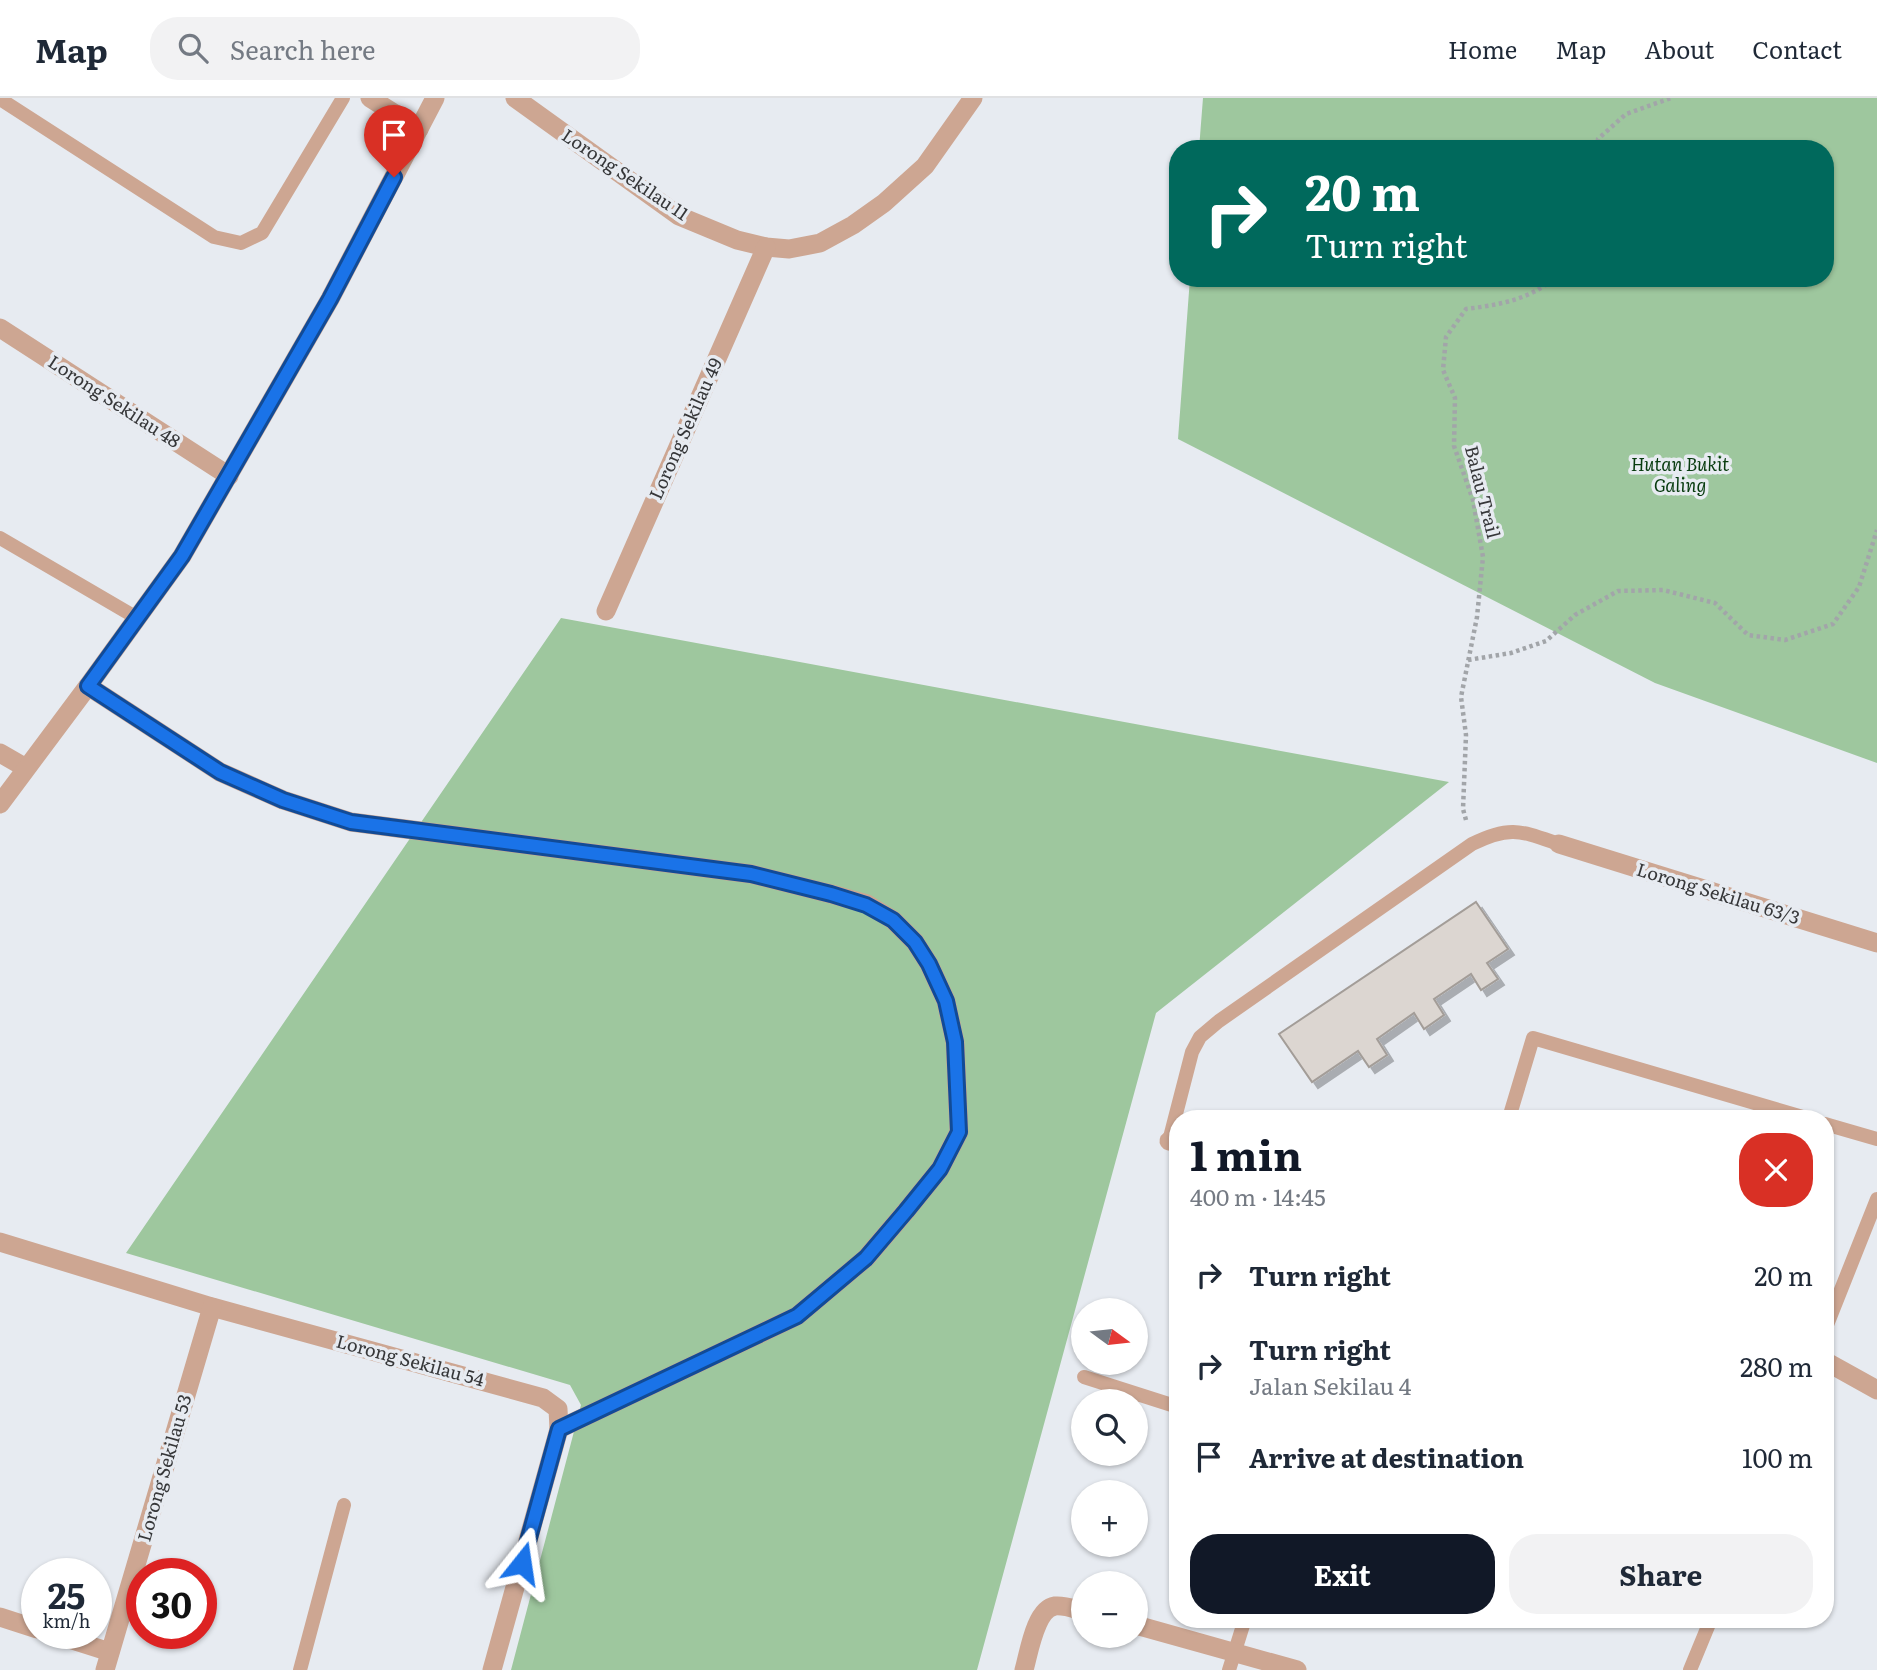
<!DOCTYPE html>
<meta charset="utf-8">
<style>
:root{--surface:#fff;--page:#f2f2f3;--text:#1f2937;--muted:#747a83;--line:#e0e1e3;--accent:#111827}
body{margin:0;font-family:Literata,serif;background:var(--page);color:var(--text);height:100vh;display:flex;flex-direction:column;font-size:26px;white-space:nowrap}
*{box-sizing:border-box;margin:0}
p{font-size:23px;color:var(--muted)}
.icon{flex:none;width:38px;height:38px;fill:none;stroke:currentColor;stroke-width:2;stroke-linecap:round;stroke-linejoin:round}
.map{position:relative;flex:1;overflow:hidden}
.details{position:absolute;left:1169px;top:1012px;width:665px;height:518px;display:flex;flex-direction:column;background:var(--surface);border-radius:28px;box-shadow:0 2px 5px #0004}
.details>*{flex:none}
.guide{position:absolute;left:1169px;top:42px;width:665px;height:147px;border-radius:28px;box-shadow:0 2px 5px #0004;background:#00695c;color:#fff;overflow:hidden}
.needle{width:46px;rotate:105deg}
.fabs{position:absolute;left:1071px;top:1200px;display:grid;gap:14px}
.fabs a{display:grid;place-items:center;width:77px;height:77px;border-radius:50%;background:var(--surface);box-shadow:0 2px 5px #0004;font-size:35px}
.speed{position:absolute;left:21px;top:1460px;display:flex;gap:14px;font-size:35px;font-weight:700;text-align:center}
.speed>*{display:grid;place-content:center;width:91px;height:91px;border-radius:50%;background:var(--surface);box-shadow:0 2px 5px #0004;line-height:1}
.speed small{font-size:18px;font-weight:400}
.speed .limit{border:10px solid #d22;background:#fff;color:#111}
.pin{position:absolute;display:grid;place-items:center;width:60px;height:60px;color:#fff;margin:-72px -30px;border-radius:50% 50% 50% 0;rotate:-45deg;box-shadow:0 0 7px #0007}
.pin .icon{rotate:45deg}
.me{position:absolute;width:77px;margin:-38px;rotate:15deg;stroke-linejoin:round;filter:drop-shadow(0 0 5px #0008)}
.turn{display:flex;align-items:center;gap:24px;height:147px;padding:0 21px;font-size:32px}
.turn .icon{width:91px;height:91px;stroke-width:2.5}
.turn b{display:block;font-size:49px;line-height:60px}
.round{display:grid;place-items:center;flex:none;width:74px;height:74px;border-radius:28px;background:var(--page)}
.summary{display:flex;align-items:center;justify-content:space-between;height:119px;padding:0 21px}
h1{font-size:42px;font-weight:700;line-height:52px;color:var(--accent)}
.action{display:flex;gap:14px;margin-top:auto;padding:14px 21px}
.action a{flex:1;height:80px;border-radius:28px;background:var(--accent);color:#fff;font-size:28px;font-weight:700;line-height:80px;text-align:center}
.action a+a{background:var(--page);color:var(--text)}
ul{padding:0;list-style:none}
li{display:flex;align-items:center;gap:21px;height:91px;padding:0 21px}
li div{flex:1}
li b{display:block;font-size:26px}
li em{font-style:normal}
header{display:flex;align-items:center;gap:42px;box-sizing:border-box;height:98px;padding:0 35px;background:var(--surface);border-bottom:2px solid var(--line)}
header strong{font-size:33px}
nav{display:flex;gap:38px;margin-inline-start:auto;font-size:24px}
.search{width:490px;height:63px;background:var(--page);display:flex;align-items:center;gap:18px;box-sizing:border-box;padding:0 24px;border-radius:28px;color:var(--muted);font-size:26px}
.map>svg:first-child{display:block}
.green{fill:#9ec79e}
.building{fill:#dcd6d1;stroke:#a39d98;stroke-width:2;filter:url(#shadow)}
.lines{fill:none;stroke-linecap:round;stroke-linejoin:round}
.path{stroke:#a2a5a9;stroke-width:4.5;stroke-dasharray:3.5 3.5;stroke-linecap:butt}
.service{stroke:#cda692;stroke-width:14}
.minor{stroke:#cda692;stroke-width:19}
.tertiary{stroke:#cda692;stroke-width:19}
.route-casing{stroke:#114b97;stroke-width:18}
.route{stroke:#1a73e8;stroke-width:12}
.labels{text-anchor:middle;stroke-width:7;stroke-linejoin:round;paint-order:stroke}
.street-label{font-size:18px;fill:#363739;stroke:#e7ebf1}
.park-label{font-size:18px;font-style:italic;fill:#073b0e;stroke:#e7ebf1}
</style>
<header>
<strong>Map</strong>
<div class="search"><svg class="icon" aria-label="search" viewBox="0 0 24 24"><circle cx="10" cy="10" r="6"/><path d="M15 15l6 6"/></svg>Search here</div>
<nav><a>Home</a><a>Map</a><a>About</a><a>Contact</a></nav>
</header>
<div class="map">
<svg width="1877" height="1572" viewBox="0 0 1877 1572">
<defs>
<filter id="shadow"><feDropShadow dx="6" dy="6" stdDeviation="0" flood-color="#0004"/></filter>
</defs>
<rect width="100%" height="100%" fill="#e7ebf1"/>
<!-- green -->
<g class="green">
<polygon points="1203,0 1877,0 1877,665 1655,585 1178,341 1190,180 1825,180 1825,51 1199,51"/>
<polygon points="561,520 1449,684 1156,915 977,1572 511,1572 581,1307 570,1287 126,1155"/>
</g>
<!-- building -->
<polygon class="building" points="1476,804 1508,851 1487,865 1498,881 1481,892 1471,876 1434,901 1444,917 1424,931 1414,915 1377,941 1387,957 1369,969 1358,953 1312,984 1279,936"/>
<g class="lines">
<!-- path -->
<g class="path">
<polyline points="1597,51 1598,41 1626,16 1671,0"/>
<polyline points="1468,562 1511,555 1546,543 1575,517 1618,493 1663,492 1715,505 1748,537 1785,542 1833,526 1859,489 1877,432"/>
<path d="M1466 722 1463 711 1466 637 1461 599 1477 519 1483 459 1473 402 1454 348 1455 300 1443 272 1446 239 1466 211C1497 207 1530 202 1554 180"/>
</g>
<!-- service -->
<g class="service">
<polyline points="0,1 214,139 241,145 262,135 343,0"/>
<polyline points="0,440 137,520"/>
<polyline points="1509,1020 1533,940 1806,1020"/>
<polyline points="1825,1026 1877,1041"/>
<path d="M1169 1043 1192 954 1200 939 1219 923 1472 746C1510 727 1521 733 1559 746"/>
<polyline points="1825,1232 1877,1101"/>
<polyline points="1084,1279 1178,1309"/>
<polyline points="300,1572 344,1407"/>
<polyline points="1229,1572 1245,1521"/>
<polyline points="1690,1572 1711,1521"/>
</g>
<!-- minor -->
<g class="minor">
<polyline points="370,0 419,31"/>
<polyline points="515,0 679,118 737,142 766,149 789,151 820,145 853,127 884,105 925,68 973,0"/>
<polyline points="0,230 229,378"/>
<polyline points="606,513 766,149"/>
<polyline points="88,588 220,674 283,702 351,724 751,776 831,796 867,806 893,822 915,844 929,866 946,903 955,944 959,1034 940,1071 906,1113 866,1160 797,1218 559,1331"/>
<polyline points="0,655 26,670"/>
<polyline points="1559,746 1877,845"/>
<polyline points="1169,1043 1178,1045"/>
<polyline points="0,1144 212,1209 543,1300 558,1311 559,1331 492,1572"/>
<polyline points="1825,1263 1877,1292"/>
<polyline points="0,1519 37,1531"/>
<polyline points="1136,1527 1297,1572"/>
<polyline points="50,1535 110,1554"/>
<polyline points="105,1572 212,1209"/>
<path d="M1024 1572C1029 1555 1035 1511 1055 1508 1064 1507 1075 1511 1083 1513"/>
</g>
<!-- tertiary -->
<polyline class="tertiary" points="0,706 88,588 182,458 330,201 435,0"/>
</g>
<g class="lines">
<defs>
<polyline id="route" points="394,79 330,201 182,458 88,588 220,674 283,702 351,724 751,776 831,796 866,807 893,822 915,844 929,866 946,903 955,944 959,1034 940,1071 906,1113 866,1160 797,1218 559,1331 522,1465"/>
</defs>
<!-- route casing -->
<use href="#route" class="route-casing"/>
<!-- route -->
<use href="#route" class="route"/>
</g>
<g class="labels">
<!-- street labels -->
<g class="street-label">
<text transform="translate(625 77) rotate(34)" y="6">Lorong Sekilau 11</text>
<text transform="translate(114 304) rotate(33)" y="6">Lorong Sekilau 48</text>
<text transform="translate(686 331) rotate(-66)" y="6">Lorong Sekilau 49</text>
<text transform="translate(1482 394) rotate(76)" y="6">Balau Trail</text>
<text transform="translate(1718 796) rotate(17)" y="6">Lorong Sekilau 63/3</text>
<text transform="translate(410 1263) rotate(15)" y="6">Lorong Sekilau 54</text>
<text transform="translate(165 1370) rotate(-74)" y="6">Lorong Sekilau 53</text>
</g>
<!-- park labels -->
<g class="park-label">
<text x="1680" y="373">Hutan Bukit<tspan x="1680" dy="21">Galing</tspan></text>
</g>
</g>
</svg>
<div class="fabs">
<a><svg class="needle" viewBox="-14 -14 28 28"><path d="M0-13l5 13h-10z" fill="#e53935"/><path d="M0 13l5-13h-10z" fill="#747a83"/></svg></a>
<a><svg class="icon" aria-label="search" viewBox="0 0 24 24"><circle cx="10" cy="10" r="6"/><path d="M15 15l6 6"/></svg></a>
<a>+</a>
<a>−</a>
</div>
<div class="speed"><div>25<small>km/h</small></div><div class="limit">30</div></div>
<div class="pin" style="left:394px;top:79px;background:#d93025"><svg class="icon" aria-label="arrive" viewBox="0 0 24 24"><path d="M6 21V4h12l-3 4 3 4H6"/></svg></div>
<svg class="me" style="left:522px;top:1465px" viewBox="-20 -20 40 40"><path d="M0-17L14 15 0 8-14 15z" fill="#1a73e8" stroke="#fff" stroke-width="4"/></svg>
<div class="guide">
<div class="turn"><svg class="icon" aria-label="right" viewBox="0 0 24 24"><path d="M7 20v-9h11M14 6l5 5-5 5"/></svg><div><b>20 m</b>Turn right</div></div>
</div>
<section class="details">
<div class="summary"><div><h1>1 min</h1><p>400 m · 14:45</p></div><a class="round" style="background:#d93025;color:#fff"><svg class="icon" aria-label="close" viewBox="0 0 24 24"><path d="M6 6l12 12M18 6L6 18"/></svg></a></div>
<ul>
<li><svg class="icon" aria-label="right" viewBox="0 0 24 24"><path d="M7 20v-9h11M14 6l5 5-5 5"/></svg><div><b>Turn right</b></div><em>20 m</em></li>
<li><svg class="icon" aria-label="right" viewBox="0 0 24 24"><path d="M7 20v-9h11M14 6l5 5-5 5"/></svg><div><b>Turn right</b><p>Jalan Sekilau 4</p></div><em>280 m</em></li>
<li><svg class="icon" aria-label="arrive" viewBox="0 0 24 24"><path d="M6 21V4h12l-3 4 3 4H6"/></svg><div><b>Arrive at destination</b></div><em>100 m</em></li>
</ul>
<div class="action"><a>Exit</a><a>Share</a></div>
</section>
</div>
